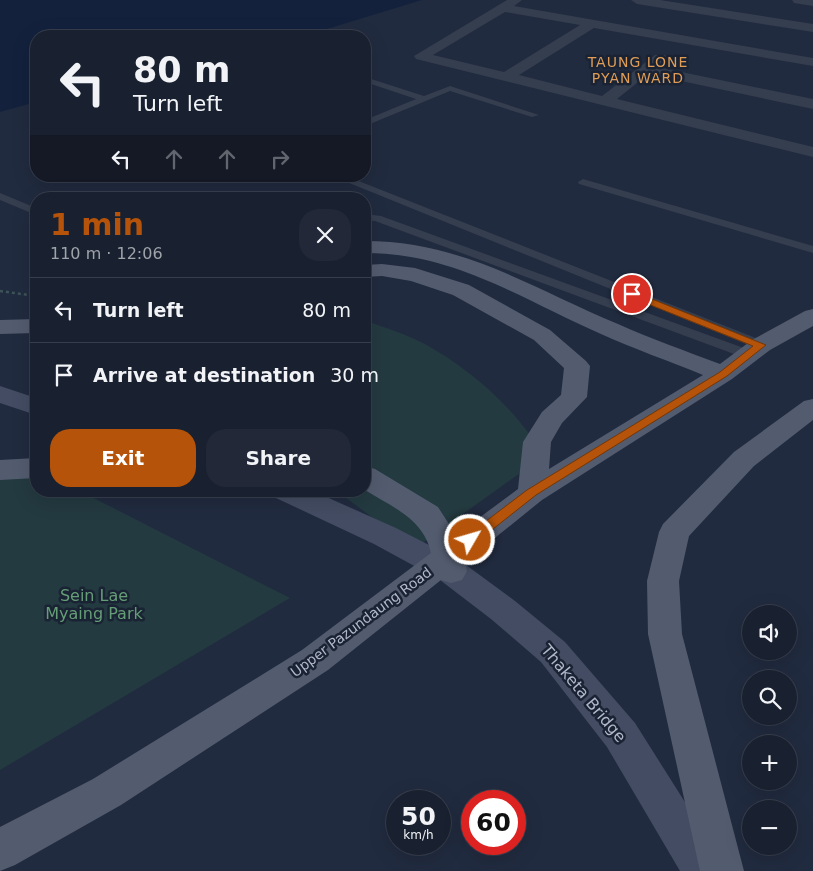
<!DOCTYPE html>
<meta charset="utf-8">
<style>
:root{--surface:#19202f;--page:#222837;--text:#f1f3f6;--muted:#9fa3aa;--line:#373e4b;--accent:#b45309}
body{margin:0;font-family:"DejaVu Sans",sans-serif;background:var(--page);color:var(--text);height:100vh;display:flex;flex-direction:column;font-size:19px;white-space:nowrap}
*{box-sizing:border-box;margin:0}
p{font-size:16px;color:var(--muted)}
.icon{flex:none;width:28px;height:28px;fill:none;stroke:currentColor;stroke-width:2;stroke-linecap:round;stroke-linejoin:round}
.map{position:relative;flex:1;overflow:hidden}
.details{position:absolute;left:30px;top:192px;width:341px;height:305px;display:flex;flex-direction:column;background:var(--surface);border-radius:20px;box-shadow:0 5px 20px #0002,0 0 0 1px var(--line)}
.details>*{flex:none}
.hud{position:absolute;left:30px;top:30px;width:341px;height:152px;border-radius:20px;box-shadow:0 5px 20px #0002,0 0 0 1px var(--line);background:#19202f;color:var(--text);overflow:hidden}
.fabs{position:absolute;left:742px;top:605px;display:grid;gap:10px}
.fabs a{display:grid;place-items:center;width:55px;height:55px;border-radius:50%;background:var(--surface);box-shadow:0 5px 20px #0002,0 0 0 1px var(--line);font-size:25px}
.speed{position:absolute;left:386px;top:790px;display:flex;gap:10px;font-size:25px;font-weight:700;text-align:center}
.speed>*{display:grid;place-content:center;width:65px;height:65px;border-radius:50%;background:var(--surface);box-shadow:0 5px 20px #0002,0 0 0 1px var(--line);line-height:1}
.speed small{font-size:12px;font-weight:400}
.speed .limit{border:8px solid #d22;background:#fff;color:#111}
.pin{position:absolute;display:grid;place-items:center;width:42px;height:42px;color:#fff;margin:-21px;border:2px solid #fff;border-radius:50%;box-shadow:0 1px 5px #0007}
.me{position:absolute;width:55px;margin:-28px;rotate:52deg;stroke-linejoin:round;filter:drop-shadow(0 0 4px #0008)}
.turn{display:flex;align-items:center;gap:18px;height:105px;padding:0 20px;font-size:22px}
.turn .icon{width:65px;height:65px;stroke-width:2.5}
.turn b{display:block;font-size:35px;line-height:42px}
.lanes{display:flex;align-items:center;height:48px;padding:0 20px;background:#0003;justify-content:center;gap:25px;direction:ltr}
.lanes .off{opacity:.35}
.round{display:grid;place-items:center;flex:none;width:52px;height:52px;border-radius:20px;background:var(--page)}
.overview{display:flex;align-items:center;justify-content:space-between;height:85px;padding:0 20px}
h1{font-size:30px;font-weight:700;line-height:38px;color:var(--accent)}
.primary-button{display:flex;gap:10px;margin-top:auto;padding:10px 20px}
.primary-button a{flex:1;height:58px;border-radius:20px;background:var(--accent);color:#fff;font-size:20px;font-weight:700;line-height:58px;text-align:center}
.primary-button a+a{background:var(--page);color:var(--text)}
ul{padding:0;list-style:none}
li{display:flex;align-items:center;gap:15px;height:65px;padding:0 20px;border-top:1px solid var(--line)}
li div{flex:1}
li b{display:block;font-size:19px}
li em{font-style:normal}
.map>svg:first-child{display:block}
.green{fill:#233a40}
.water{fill:#13213d}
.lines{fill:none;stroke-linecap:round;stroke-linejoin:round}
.path{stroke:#3c5358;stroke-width:2.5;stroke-dasharray:3 3;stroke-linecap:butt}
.service{fill:#353e4f;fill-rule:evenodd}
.minor{fill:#353e4f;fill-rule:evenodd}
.secondary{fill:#434c62;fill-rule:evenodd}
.primary{fill:#535c6f;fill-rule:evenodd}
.route{fill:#b45309;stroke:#753606}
.labels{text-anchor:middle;stroke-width:5;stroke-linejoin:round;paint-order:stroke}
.far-quarter-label{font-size:14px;letter-spacing:1px;fill:#df9d57;stroke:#1a2333}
.street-label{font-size:14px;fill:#b1b8ca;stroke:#1a2333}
.near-park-label{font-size:16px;fill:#659d77;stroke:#1a2333}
.near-street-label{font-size:16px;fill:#b1b8ca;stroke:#1a2333}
</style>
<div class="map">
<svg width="813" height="871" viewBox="0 0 813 871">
<rect width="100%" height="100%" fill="#212b3f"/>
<!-- green -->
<g class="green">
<path d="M365 320C385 328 406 334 425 344 472 370 517 410 544 456L414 549 337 491H365Z"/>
<polygon points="36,476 36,491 80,491 290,598 0,770 0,478"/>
</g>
<!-- water -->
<polygon class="water" points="0,0 422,0 304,36 36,36 36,102 0,112"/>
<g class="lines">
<!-- path -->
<polyline class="path" points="0,291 36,296"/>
<!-- service -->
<g class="service">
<polygon points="365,77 424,96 450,86 539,115 532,117 450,91 365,126 365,120 416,99 365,82"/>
<polygon points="332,176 346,176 766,342 768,345 766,348 756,348"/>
<polygon points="583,179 813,246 813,253 579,184 578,182"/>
<polygon points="0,193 36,208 36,215 0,200"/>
<polygon points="207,196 219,196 224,199 202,199"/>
<polygon points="365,214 381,216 752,351 754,354 747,358 742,357 375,221 365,220"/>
</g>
<!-- minor -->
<g class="minor">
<path d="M507 0H522L514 6 813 58V66L594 28 519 75 602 96 655 55H665L667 58 657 67 813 99V109L648 74 617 99 813 147V157L416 59 414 56ZM505 12 580 25 504 72 433 55Z"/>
<polygon points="631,0 660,0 813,24 813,32 637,4"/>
<polygon points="792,0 813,0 813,6 794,3"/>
</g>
<!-- secondary -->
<g class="secondary">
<polygon points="0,386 36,398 36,415 0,403"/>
<polygon points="271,491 313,491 396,528 462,562 515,601 565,642 635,723 719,856 726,871 680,871 607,747 541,662 491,619 440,580 374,544 276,498"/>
</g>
<!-- primary -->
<g class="primary">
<path d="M365 241C462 241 532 288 618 324 651 339 686 351 720 364L752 340 805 311 813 309V326L770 350 732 379 542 500 465 562 467 571 462 580 451 583 441 580 328 670 121 805 15 865 0 871V827L93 779 302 650 431 553C424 519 392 507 365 490V466L375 469 438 507 456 535 518 489 523 442 542 412 561 395 564 368 534 340 453 295 411 281 382 276 365 277V265L382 264 415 268 469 285 550 330 586 361 590 366 587 397 562 423 551 442 549 469 703 375C669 361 634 349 601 334 521 299 455 253 365 253Z"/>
<polygon points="36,319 36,333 0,334 0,320"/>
<polygon points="813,399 813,420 754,466 689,536 679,581 682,634 744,871 700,871 648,634 647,581 659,532 663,524 734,452 804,401"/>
<polygon points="36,458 36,478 0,480 0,460"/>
</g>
</g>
<!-- route -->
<polygon class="route" points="632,291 766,345 727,376 536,495 474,544 465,544 463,540 465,537 527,490 720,372 753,346 628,296 627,294"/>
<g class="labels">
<!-- far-quarter labels -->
<g class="far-quarter-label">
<text x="638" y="67">TAUNG LONE<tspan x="638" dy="16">PYAN WARD</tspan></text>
</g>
<!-- street labels -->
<g class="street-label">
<text transform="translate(361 622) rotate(-37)" y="5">Upper Pazundaung Road</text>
</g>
<!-- near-park labels -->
<g class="near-park-label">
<text x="94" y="601">Sein Lae<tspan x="94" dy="18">Myaing Park</tspan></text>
</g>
<!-- near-street labels -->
<g class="near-street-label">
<text transform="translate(584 693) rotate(50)" y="6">Thaketa Bridge</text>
</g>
</g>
</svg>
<div class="fabs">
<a><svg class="icon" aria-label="sound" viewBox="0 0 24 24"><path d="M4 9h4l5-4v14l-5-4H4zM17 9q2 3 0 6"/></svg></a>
<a><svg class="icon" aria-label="search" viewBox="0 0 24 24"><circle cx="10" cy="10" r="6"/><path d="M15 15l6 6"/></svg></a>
<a>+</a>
<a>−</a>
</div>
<div class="speed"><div>50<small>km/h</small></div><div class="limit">60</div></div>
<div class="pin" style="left:632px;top:294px;background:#d93025"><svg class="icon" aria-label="arrive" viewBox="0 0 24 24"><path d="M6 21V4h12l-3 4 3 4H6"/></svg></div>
<svg class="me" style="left:470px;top:540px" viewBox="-20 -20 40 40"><circle r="17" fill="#b45309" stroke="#fff" stroke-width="3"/><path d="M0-11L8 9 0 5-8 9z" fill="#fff"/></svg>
<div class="hud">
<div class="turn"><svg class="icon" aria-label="left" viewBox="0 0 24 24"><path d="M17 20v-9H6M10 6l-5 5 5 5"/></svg><div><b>80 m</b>Turn left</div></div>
<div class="lanes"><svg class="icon" aria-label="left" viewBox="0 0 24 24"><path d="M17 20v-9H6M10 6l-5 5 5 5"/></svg><svg class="icon off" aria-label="ahead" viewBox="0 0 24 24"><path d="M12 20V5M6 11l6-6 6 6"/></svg><svg class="icon off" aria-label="ahead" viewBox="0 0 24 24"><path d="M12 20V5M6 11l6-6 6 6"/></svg><svg class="icon off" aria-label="right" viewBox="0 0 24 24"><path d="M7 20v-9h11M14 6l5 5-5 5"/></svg></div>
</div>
<section class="details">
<div class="overview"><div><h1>1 min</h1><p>110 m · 12:06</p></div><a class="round"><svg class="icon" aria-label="close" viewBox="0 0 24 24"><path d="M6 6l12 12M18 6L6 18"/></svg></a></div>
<ul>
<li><svg class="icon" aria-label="left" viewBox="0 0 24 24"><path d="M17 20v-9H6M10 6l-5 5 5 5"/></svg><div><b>Turn left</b></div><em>80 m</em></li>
<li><svg class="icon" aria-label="arrive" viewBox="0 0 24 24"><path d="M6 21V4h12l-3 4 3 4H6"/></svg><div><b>Arrive at destination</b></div><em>30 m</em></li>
</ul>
<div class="primary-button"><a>Exit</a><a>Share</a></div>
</section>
</div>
